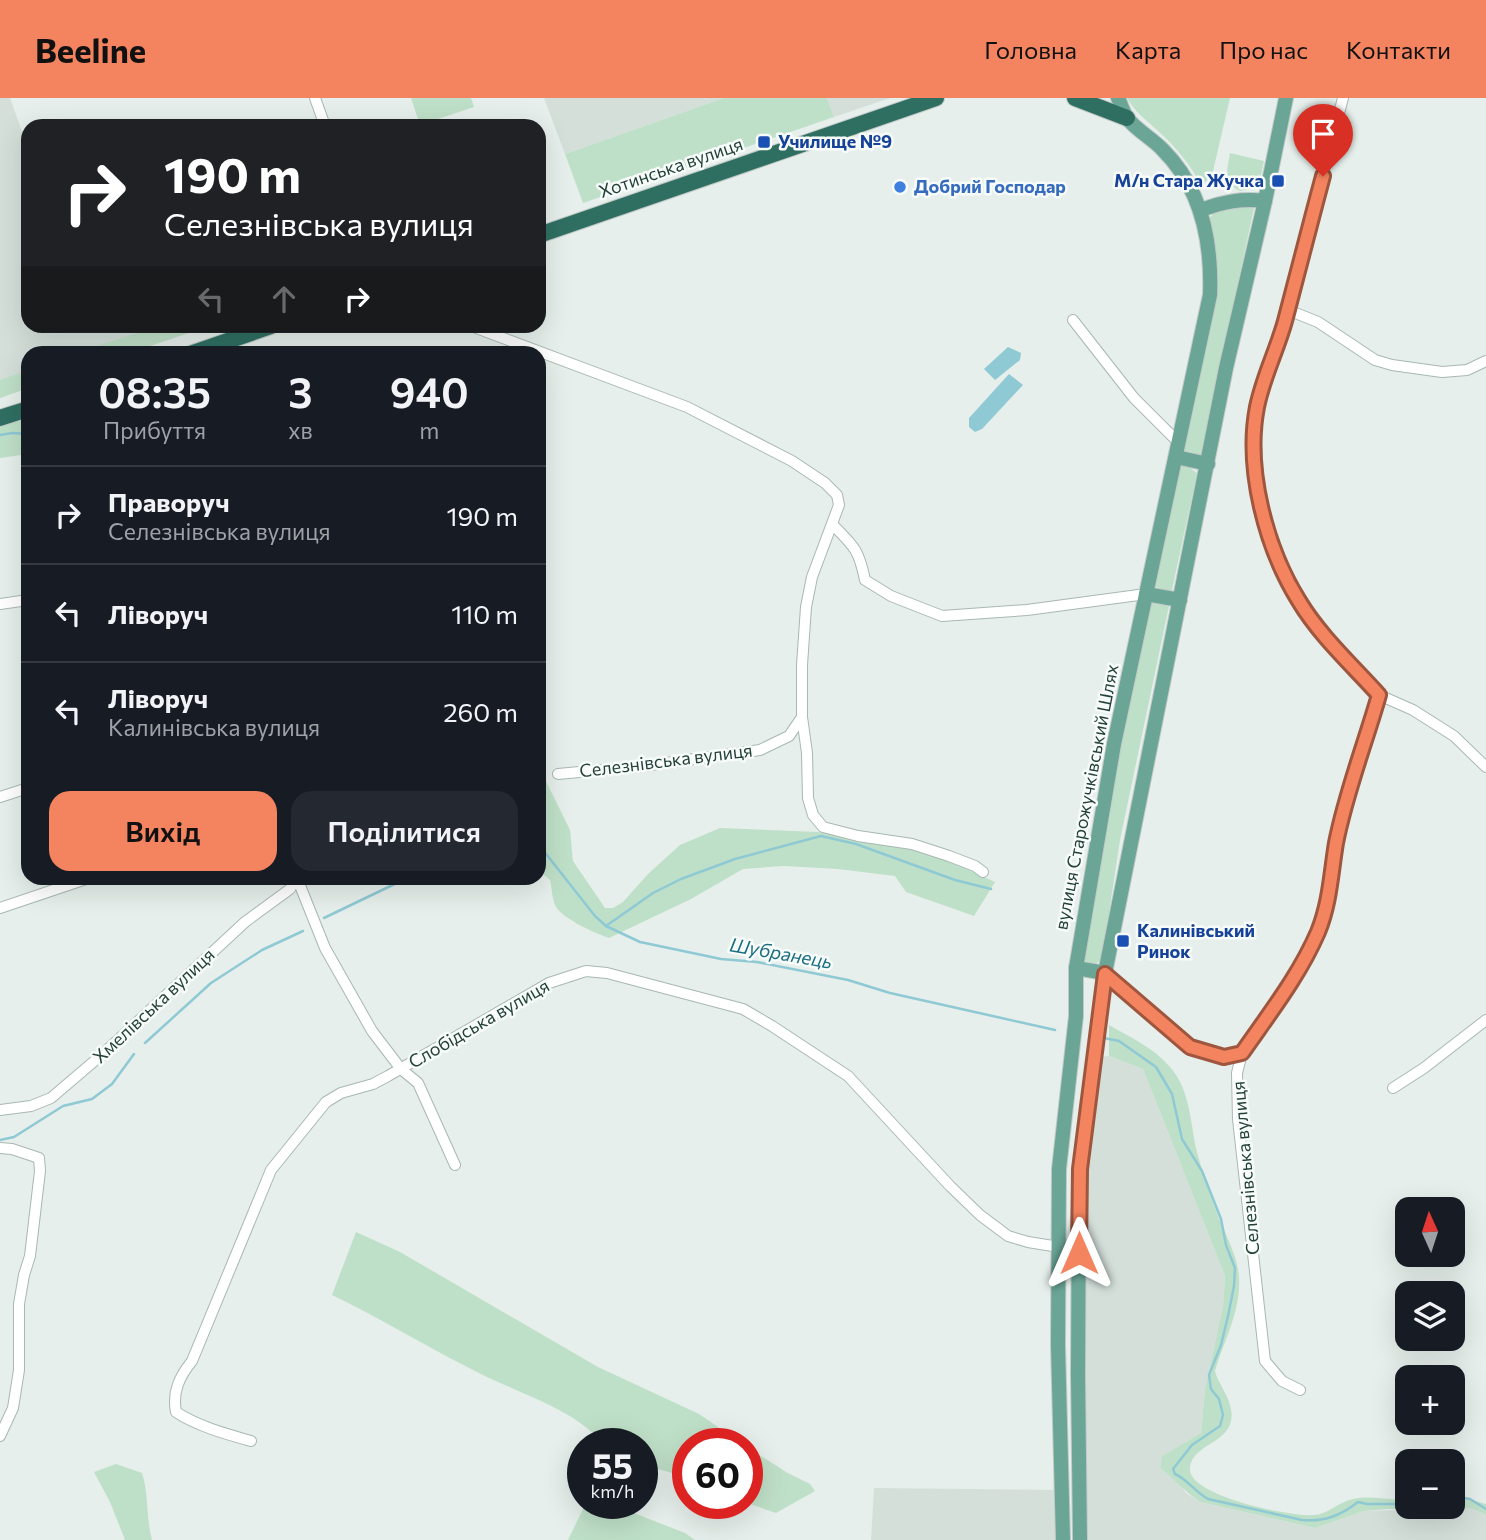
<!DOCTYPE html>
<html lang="uk">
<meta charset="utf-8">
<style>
:root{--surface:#171b24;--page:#242831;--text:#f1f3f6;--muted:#9ea1a6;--line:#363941;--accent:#f4845f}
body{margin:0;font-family:Commissioner,sans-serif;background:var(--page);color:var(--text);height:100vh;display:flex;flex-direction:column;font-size:26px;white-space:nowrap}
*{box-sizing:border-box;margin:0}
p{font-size:23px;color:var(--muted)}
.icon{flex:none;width:38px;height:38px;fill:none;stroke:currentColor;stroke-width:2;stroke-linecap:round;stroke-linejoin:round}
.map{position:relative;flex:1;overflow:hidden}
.drawer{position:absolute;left:21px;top:248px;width:525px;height:539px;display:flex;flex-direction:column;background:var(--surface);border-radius:21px;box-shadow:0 7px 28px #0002}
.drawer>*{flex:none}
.guide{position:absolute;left:21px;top:21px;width:525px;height:214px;border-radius:21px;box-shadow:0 7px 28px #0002;background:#202124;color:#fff;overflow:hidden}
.needle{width:46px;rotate:357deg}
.buttons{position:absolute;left:1395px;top:1099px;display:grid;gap:14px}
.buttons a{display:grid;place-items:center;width:70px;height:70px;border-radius:14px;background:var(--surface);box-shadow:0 7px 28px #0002;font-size:35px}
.speed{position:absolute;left:567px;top:1330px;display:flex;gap:14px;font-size:35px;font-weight:700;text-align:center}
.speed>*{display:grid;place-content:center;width:91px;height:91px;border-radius:50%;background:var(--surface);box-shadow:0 7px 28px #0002;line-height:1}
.speed small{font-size:18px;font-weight:400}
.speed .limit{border:10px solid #d22;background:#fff;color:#111}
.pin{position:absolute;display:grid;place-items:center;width:60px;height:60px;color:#fff;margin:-72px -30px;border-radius:50% 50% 50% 0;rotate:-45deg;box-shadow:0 0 7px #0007}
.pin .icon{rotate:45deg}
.me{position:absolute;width:77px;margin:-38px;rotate:0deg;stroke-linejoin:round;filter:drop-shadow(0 0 5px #0008)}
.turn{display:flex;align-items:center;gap:24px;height:147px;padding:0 28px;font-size:32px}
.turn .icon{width:91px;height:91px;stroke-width:2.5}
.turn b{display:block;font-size:49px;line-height:60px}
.lanes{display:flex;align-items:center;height:66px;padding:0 28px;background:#0003;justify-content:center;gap:35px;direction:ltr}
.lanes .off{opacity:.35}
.eta{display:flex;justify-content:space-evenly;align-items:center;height:119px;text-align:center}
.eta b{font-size:42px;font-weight:600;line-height:49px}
.primary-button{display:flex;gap:14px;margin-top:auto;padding:14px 28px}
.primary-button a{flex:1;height:80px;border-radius:21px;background:var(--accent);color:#111;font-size:28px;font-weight:600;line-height:80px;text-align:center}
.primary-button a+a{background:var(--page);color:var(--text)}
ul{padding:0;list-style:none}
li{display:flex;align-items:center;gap:21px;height:98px;padding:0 28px;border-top:2px solid var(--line)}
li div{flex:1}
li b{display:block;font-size:26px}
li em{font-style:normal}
header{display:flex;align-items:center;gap:42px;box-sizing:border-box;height:98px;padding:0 35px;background:var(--accent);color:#111}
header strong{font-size:33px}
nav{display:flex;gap:38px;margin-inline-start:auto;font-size:24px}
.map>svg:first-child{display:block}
.built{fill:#d4dfda}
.green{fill:#bfe0c8}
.water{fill:#8ec9d4}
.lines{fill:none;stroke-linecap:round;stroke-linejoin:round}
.stream{stroke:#8ec9d4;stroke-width:2.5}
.minor-casing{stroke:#a8b8b2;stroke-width:12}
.major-casing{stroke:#c2cac8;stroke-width:16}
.highway-casing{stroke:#c2cac8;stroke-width:18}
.minor{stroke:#fff;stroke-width:10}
.major{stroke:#6aa596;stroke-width:14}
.highway{stroke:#2f6f62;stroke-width:16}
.route-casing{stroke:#9f563e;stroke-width:18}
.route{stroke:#f4845f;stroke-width:12}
.transit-dot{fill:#1a4fb4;stroke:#f7fbf9;stroke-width:2.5}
.shop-dot{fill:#3f7fe0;stroke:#f7fbf9;stroke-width:2.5}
.labels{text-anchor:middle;stroke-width:5;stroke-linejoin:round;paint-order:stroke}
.transit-label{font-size:18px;font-weight:bold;fill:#164399;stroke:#f7fbf9;text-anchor:start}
.street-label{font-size:18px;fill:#24423a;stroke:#f7fbf9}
.shop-label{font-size:18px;font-weight:bold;fill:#366cbe;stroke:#f7fbf9;text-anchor:start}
.water-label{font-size:19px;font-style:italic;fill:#1c6f80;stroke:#f7fbf9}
</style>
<header>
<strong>Beeline</strong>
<nav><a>Головна</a><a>Карта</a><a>Про нас</a><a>Контакти</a></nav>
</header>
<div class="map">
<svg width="1486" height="1442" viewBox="0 0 1486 1442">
<rect width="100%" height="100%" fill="#e6efeb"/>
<!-- built -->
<g class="built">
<polygon points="0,0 10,0 26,45 23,47 28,61 28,228 193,228 195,233 129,255 28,256 28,290 0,300"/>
<polygon points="544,0 724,0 565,56"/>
<polygon points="827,0 890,0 834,19"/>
<polygon points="1109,958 1143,971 1225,1178 1223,1208 1205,1291 1201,1335 1162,1358 1160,1370 1179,1386 1186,1395 1200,1404 1315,1430 1364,1413 1471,1410 1486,1417 1486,1442 1078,1442 1089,960"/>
<polygon points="874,1390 1058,1392 1059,1442 871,1442"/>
</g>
<!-- green -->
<g class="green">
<polygon points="411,0 471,0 474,9 420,27"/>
<polygon points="724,0 827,0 834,19 583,105 565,56"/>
<path d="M1127 0H1230L1213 73 1202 89C1191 67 1175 48 1157 32 1145 21 1135 14 1127 0Z"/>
<path d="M1230 55 1264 63 1260 82 1256 90 1240 93C1223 85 1227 72 1230 55Z"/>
<polygon points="1251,107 1254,110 1201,357 1188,357 1182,350 1202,261 1208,121 1218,112"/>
<polygon points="158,228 192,228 194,233 129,255 76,255"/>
<polygon points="28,272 28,290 0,300 0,282"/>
<polygon points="28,318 28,356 0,360 0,327"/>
<polygon points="1183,368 1189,369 1197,375 1172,492 1167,493 1153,488 1178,370"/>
<path d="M1155 502 1165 505 1169 508 1120 742 1102 861C1096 867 1093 867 1086 864L1083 857 1092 787 1149 504Z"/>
<path d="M542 675 570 732 573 763 605 810H613L623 804 648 776 680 747 720 730 818 734 887 745 943 760 995 784 974 818 906 794 895 778 838 771 784 768 743 771 691 801 609 840C596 836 562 820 556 809 552 802 552 790 550 782L539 773V676Z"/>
<path d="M1109 927C1130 939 1154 950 1170 969 1191 993 1190 1025 1197 1054 1202 1073 1208 1092 1215 1110 1223 1133 1238 1156 1239 1180 1241 1213 1224 1242 1215 1273 1218 1285 1227 1295 1230 1307 1241 1346 1192 1343 1190 1370 1187 1398 1292 1419 1314 1417 1329 1416 1338 1404 1353 1401 1370 1397 1390 1402 1407 1402V1409H1452L1453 1397 1486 1406V1417L1471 1410 1388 1411 1364 1413 1315 1430 1200 1404C1185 1394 1174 1381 1160 1370L1162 1358 1201 1335 1205 1291 1223 1208 1225 1178 1143 971 1109 958Z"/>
<path d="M356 1134 400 1154 598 1269 699 1316 743 1346H688V1379L642 1367V1346H604C573 1310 520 1296 479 1275 429 1250 382 1221 332 1197Z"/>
<polygon points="747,1349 786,1374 810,1386 815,1393 776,1415 747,1405"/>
<path d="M116 1366 142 1375C149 1397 146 1420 152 1442H125L110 1404 94 1374Z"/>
<polygon points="585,1407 616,1408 685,1435 695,1442 568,1442"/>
</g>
<!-- water -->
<g class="water">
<polygon points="1008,249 1021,255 1020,262 995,282 984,271"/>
<polygon points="1009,276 1023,287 982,331 975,334 969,329 969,320"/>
</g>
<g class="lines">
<!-- stream -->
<g class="stream">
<polyline points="0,337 12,335 28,336"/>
<polyline points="539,747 595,818 606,828 640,844 721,861 757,864 848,882 890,895 1055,932"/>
<polyline points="324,820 405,781"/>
<polyline points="606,828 653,795 681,781 735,761 821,738 856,746 955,782 991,791"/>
<path d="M1104 940 1119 943 1156 969 1172 996 1182 1041 1202 1073 1221 1121 1226 1147 1235 1170 1234 1188 1228 1218 1221 1247 1209 1277 1211 1291 1219 1301 1223 1317 1220 1328 1192 1347 1173 1371 1175 1376C1187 1381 1195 1394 1208 1401L1302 1422C1324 1424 1340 1418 1358 1404L1367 1406H1407"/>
<polyline points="145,945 211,885 262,852 303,833"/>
<polyline points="0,1042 14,1039 63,1008 92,1001 112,986 134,956"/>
<polyline points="1452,1398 1470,1401 1486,1411"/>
</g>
<defs>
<g id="minor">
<polyline points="315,0 325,28"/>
<polyline points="1343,0 1284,226 1262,290 1253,334 1252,365 1262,408 1279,463 1300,505 1329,542 1379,597 1413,612 1454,638 1486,669"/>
<polyline points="1288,212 1318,224 1375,262 1392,267 1442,274 1467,272 1486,263"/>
<polyline points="1073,222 1134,300 1179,345"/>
<polyline points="471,228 687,309 792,363 825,385 837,397 839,407 812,479 806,509 802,567 802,619 807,655 808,700 813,717 823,729 858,738 912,746 949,758 975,768 983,774"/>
<path d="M833 427C854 448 859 452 865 482L891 498 942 518 1027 512 1146 496"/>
<polyline points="0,506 28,502"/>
<polyline points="558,676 644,668 760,652 789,638 802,619"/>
<polyline points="0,699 28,690"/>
<polyline points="297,780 325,850 372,933 401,971 418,985 455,1067"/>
<polyline points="0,810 89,780"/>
<polyline points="1105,875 1190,949 1224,959 1242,955 1237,975 1238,1021 1265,1263 1282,1283 1300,1292"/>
<polyline points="1242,955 1268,921 1303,865 1319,833 1326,810 1336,746 1351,684 1379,597"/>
<polyline points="1393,990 1424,970 1486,922"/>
<polyline points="0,1012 31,1008 51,1000 105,954 245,824 290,791 296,780"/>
<polyline points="0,1050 12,1051 39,1060 40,1073 30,1158 24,1177 19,1206 19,1272 13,1310 0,1338"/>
<path d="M251 1343C226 1336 197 1328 176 1314 172 1293 180 1278 192 1263L271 1072 326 1004 341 995 373 986 388 978 549 885 586 873 607 875 743 911 772 928 848 978 950 1088 980 1117 1008 1138 1028 1144 1059 1149"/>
</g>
<g id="major">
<path d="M1201 112C1223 104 1241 100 1265 103"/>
<polyline points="1176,359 1208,366"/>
<polyline points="1146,496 1180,502"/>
<polyline points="1076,870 1105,875"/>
<path d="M1063 1442 1058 1247 1059 1071 1076 918V870L1114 646 1210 197C1212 145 1202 91 1163 52 1153 41 1136 32 1127 20 1123 14 1121 6 1118 0"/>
<polyline points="1080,1442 1078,1277 1079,1083 1105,875 1226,270 1265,103 1286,0"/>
</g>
<g id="highway">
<polyline points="1075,0 1127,20"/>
<polyline points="539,137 936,0"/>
<polyline points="190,256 271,228"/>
<polyline points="0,320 28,311"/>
</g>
</defs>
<!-- minor casing -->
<use href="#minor" class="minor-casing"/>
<!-- major casing -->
<use href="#major" class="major-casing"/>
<!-- highway casing -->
<use href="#highway" class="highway-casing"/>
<!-- minor -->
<use href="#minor" class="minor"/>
<!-- major -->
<use href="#major" class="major"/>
<!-- highway -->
<use href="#highway" class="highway"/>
</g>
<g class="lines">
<defs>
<path id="route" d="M1079 1155 1080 1071 1105 876 1190 949 1224 959 1242 955C1269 916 1299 878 1318 834 1330 805 1331 775 1336 745 1346 694 1365 646 1379 597 1352 567 1320 538 1299 503 1266 450 1245 371 1257 309 1263 279 1277 252 1285 223 1298 174 1310 126 1323 78"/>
</defs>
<!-- route casing -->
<use href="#route" class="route-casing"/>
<!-- route -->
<use href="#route" class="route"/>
</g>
<!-- markers -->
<g class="transit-dot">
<rect x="757" y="37" width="14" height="14" rx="3.5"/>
<rect x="1271" y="76" width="14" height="14" rx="3.5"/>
<rect x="1116" y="836" width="14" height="14" rx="3.5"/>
</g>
<circle class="shop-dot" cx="900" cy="89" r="7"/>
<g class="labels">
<!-- transit labels -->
<g class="transit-label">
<text x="778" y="50">Училище №9</text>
<text x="1264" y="89" text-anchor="end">М/н Стара Жучка</text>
<text x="1137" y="839">Калинівський<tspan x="1137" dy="21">Ринок</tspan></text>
</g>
<!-- street labels -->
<g class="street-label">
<text transform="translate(671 70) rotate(-19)" y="6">Хотинська вулиця</text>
<text transform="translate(666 663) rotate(-7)" y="6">Селезнівська вулиця</text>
<text transform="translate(1087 699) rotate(-79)" y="6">вулиця Старожучківський Шлях</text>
<text transform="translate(154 908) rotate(-43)" y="6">Хмелівська вулиця</text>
<text transform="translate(479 926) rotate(-30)" y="6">Слобідська вулиця</text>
<text transform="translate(1246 1070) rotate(-95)" y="6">Селезнівська вулиця</text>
</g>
<!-- shop labels -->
<g class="shop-label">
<text x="914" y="95">Добрий Господар</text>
</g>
<!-- water labels -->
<g class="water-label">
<text transform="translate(781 855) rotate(10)" y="7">Шубранець</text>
</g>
</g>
</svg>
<div class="buttons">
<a><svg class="needle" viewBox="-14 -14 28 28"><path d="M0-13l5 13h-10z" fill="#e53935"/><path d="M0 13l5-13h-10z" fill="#9ea1a6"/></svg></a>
<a><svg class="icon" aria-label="layers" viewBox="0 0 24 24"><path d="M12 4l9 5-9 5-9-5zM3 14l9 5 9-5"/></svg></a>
<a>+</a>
<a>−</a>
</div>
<div class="speed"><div>55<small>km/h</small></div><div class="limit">60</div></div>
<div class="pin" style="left:1323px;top:78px;background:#d93025"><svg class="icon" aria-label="arrive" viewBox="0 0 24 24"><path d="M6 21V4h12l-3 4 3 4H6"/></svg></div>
<svg class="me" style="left:1079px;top:1155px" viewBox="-20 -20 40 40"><path d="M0-17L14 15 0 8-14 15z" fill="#f4845f" stroke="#fff" stroke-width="4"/></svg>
<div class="guide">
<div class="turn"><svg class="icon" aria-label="right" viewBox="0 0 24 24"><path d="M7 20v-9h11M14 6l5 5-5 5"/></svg><div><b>190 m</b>Селезнівська вулиця</div></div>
<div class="lanes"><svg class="icon off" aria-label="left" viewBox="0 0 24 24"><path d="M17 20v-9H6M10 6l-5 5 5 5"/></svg><svg class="icon off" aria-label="ahead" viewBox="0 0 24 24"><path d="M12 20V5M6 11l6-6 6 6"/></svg><svg class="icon" aria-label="right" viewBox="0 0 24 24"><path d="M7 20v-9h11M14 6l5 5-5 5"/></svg></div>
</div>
<section class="drawer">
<div class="eta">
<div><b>08:35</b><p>Прибуття</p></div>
<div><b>3</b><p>хв</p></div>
<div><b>940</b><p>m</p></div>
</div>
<ul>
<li><svg class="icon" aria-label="right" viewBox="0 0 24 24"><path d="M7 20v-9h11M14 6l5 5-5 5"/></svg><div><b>Праворуч</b><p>Селезнівська вулиця</p></div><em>190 m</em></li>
<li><svg class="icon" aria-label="left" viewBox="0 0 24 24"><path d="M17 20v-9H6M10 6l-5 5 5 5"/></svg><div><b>Ліворуч</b></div><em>110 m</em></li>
<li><svg class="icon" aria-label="left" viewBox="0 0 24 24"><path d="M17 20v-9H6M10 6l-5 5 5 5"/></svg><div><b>Ліворуч</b><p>Калинівська вулиця</p></div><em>260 m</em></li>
</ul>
<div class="primary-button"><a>Вихід</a><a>Поділитися</a></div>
</section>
</div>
